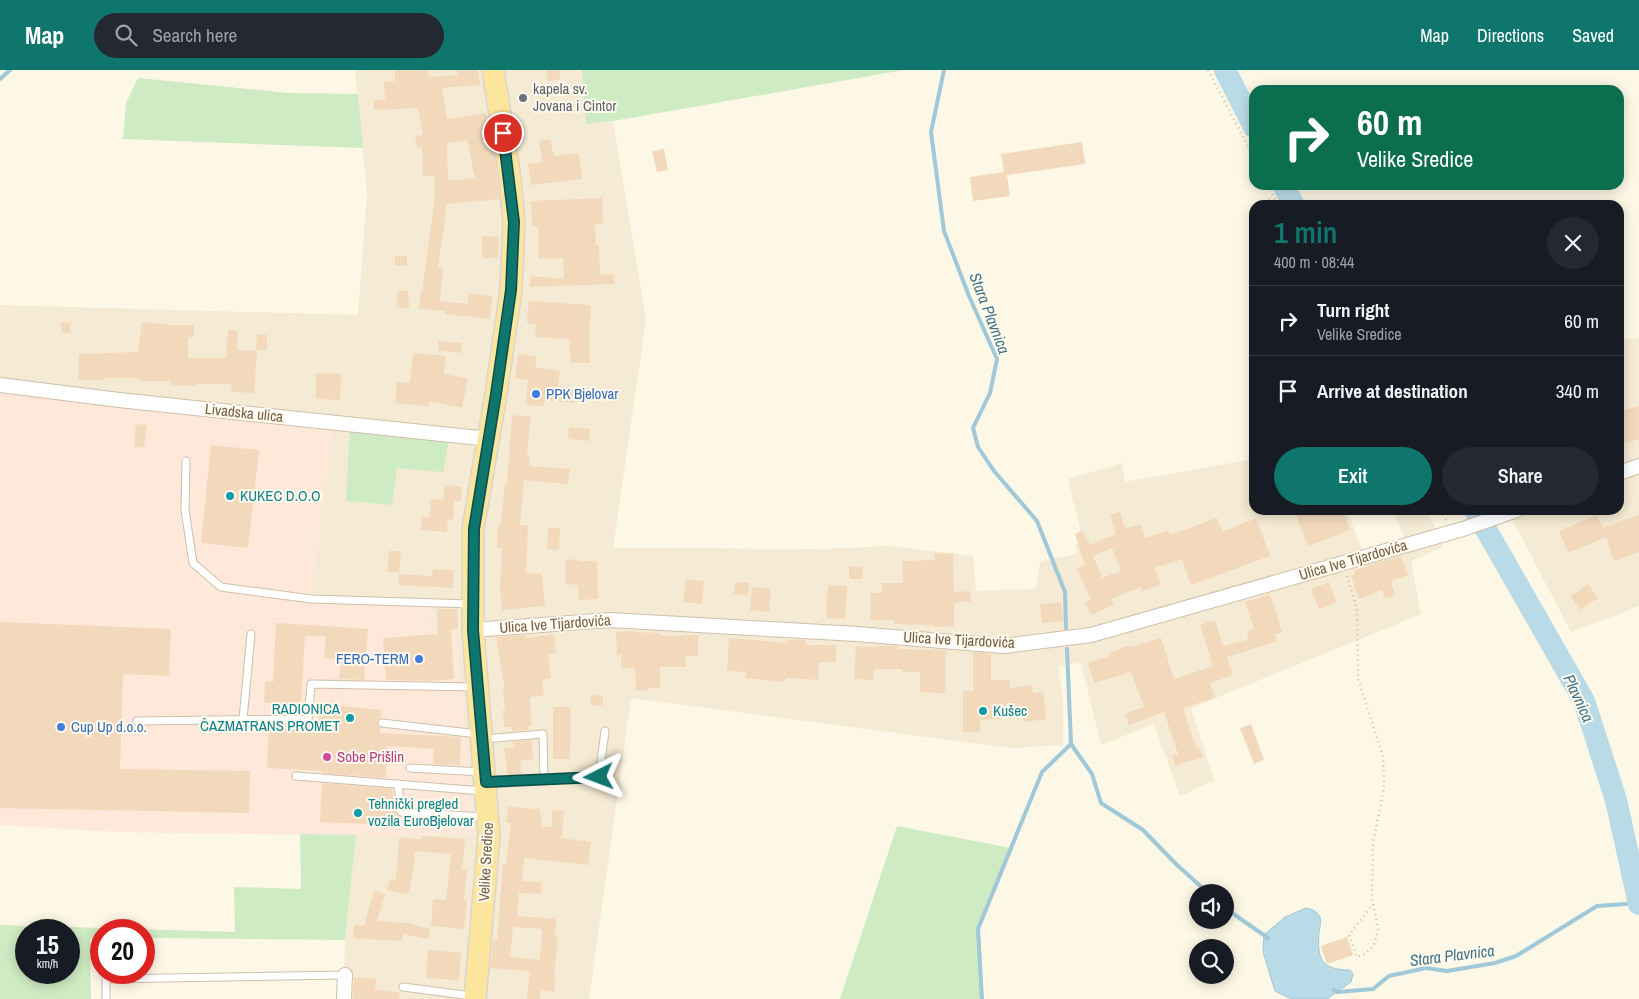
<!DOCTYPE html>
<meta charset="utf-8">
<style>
:root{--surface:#171b24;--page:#242831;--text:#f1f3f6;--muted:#9ea1a6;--line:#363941;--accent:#0f766e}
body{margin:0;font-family:"Archivo Narrow",sans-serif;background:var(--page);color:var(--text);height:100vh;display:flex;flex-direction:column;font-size:19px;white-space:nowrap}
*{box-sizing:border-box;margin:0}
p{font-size:16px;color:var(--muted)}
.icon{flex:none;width:28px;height:28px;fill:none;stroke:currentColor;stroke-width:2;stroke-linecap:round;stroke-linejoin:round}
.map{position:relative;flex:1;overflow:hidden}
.details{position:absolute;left:1249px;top:130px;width:375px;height:315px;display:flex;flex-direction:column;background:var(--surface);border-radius:15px;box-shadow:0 2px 12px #0003}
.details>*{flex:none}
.top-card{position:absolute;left:1249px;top:15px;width:375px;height:105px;border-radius:15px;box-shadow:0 2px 12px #0003;background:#0b6e4f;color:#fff;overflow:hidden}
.fabs{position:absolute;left:1189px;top:814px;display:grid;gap:10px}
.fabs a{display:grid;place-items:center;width:45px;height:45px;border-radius:50%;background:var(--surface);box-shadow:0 2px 12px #0003;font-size:25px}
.speed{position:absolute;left:15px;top:849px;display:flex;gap:10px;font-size:25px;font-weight:700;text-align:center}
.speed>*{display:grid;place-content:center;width:65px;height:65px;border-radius:50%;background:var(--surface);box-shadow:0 2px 12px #0003;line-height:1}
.speed small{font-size:12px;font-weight:400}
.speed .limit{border:8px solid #d22;background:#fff;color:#111}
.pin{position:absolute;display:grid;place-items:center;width:42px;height:42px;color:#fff;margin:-21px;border:2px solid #fff;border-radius:50%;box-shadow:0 1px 5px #0007}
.me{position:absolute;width:55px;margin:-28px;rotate:267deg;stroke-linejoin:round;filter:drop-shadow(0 0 4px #0008)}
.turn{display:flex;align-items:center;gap:18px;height:105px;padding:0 25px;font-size:22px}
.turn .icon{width:65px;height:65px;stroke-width:2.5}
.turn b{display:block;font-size:35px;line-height:42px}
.round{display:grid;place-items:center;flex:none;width:52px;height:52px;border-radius:26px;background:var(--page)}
.headline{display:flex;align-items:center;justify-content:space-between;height:85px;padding:0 25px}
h1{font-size:30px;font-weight:600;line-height:38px;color:var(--accent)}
.cta{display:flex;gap:10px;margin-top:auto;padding:10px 25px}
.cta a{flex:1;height:58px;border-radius:30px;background:var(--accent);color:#fff;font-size:20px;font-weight:600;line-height:58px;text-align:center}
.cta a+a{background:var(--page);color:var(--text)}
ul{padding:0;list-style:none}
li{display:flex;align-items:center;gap:15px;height:70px;padding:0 25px;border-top:1px solid var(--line)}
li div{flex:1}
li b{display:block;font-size:19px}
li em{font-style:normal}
header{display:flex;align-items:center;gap:30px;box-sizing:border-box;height:70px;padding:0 25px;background:var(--accent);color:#fff}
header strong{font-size:24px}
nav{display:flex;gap:28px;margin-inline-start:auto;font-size:18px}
.search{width:350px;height:45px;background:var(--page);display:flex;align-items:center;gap:12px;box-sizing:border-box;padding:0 18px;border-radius:28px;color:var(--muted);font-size:19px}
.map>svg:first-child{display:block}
.residential{fill:#f5ead3}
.commercial{fill:#fde8d9}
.green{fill:#ceebc3;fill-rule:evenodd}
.water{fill:#b9dae7;stroke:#9fc8d9}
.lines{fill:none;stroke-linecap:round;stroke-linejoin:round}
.stream{stroke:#9fc8d9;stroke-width:4}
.river{stroke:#b9dae7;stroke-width:22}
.building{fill:#f3d9bc;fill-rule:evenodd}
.lane-casing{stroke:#cfbfab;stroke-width:9}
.street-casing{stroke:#cfbfab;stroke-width:16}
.primary-casing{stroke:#dbd5d0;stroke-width:24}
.path{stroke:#d8bc9f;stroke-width:2.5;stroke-dasharray:1 4;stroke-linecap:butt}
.lane{stroke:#fff;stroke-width:7}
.street{stroke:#fff;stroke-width:14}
.primary{stroke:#fce59c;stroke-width:21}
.route-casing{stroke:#0a4d48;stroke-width:12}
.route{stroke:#0f766e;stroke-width:9}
.worship-dot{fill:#6b7280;stroke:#fffaec;stroke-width:2}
.shop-dot{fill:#3f7fe0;stroke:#fffaec;stroke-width:2}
.culture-dot{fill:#0f9aa8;stroke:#fffaec;stroke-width:2}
.hotel-dot{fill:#d1479c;stroke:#fffaec;stroke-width:2}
.labels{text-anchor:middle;stroke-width:4;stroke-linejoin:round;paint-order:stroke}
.worship-label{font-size:15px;fill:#5b616d;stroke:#fffaec;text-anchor:start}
.shop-label{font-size:15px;fill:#366cbe;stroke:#fffaec;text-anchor:start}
.street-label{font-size:15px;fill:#765f49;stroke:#fffaec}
.culture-label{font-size:15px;fill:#0d838f;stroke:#fffaec;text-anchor:start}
.hotel-label{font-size:15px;fill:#b23c85;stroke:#fffaec;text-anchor:start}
.water-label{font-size:16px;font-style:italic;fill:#42758b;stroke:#fffaec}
</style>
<header>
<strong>Map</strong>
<div class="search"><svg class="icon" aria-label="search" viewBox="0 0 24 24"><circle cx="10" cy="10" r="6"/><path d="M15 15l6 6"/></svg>Search here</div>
<nav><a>Map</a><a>Directions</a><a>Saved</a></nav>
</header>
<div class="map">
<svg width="1639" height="929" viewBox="0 0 1639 929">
<rect width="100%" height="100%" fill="#fdf7e5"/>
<!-- residential -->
<g class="residential">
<polygon points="355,0 582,0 587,54 613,51 646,250 613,478 820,479 889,476 973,486 976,521 1036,519 1040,492 1078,483 1075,474 1083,471 1068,409 1123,393 1124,412 1254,389 1254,440 1347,440 1364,486 1407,474 1393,440 1427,440 1443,477 1411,491 1421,544 1191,638 1214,710 1180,726 1154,654 1101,675 1081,592 1058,597 1063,631 1063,675 1010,678 631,628 589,929 344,929 345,870 356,765 387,766 473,763 456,562 431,563 430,533 311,529 0,315 0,235 358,245 367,123"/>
<polygon points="1639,268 1639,536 1571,562 1509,443 1517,440 1619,440 1619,402 1621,401 1619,392 1619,270"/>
</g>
<!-- commercial -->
<polygon class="commercial" points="0,317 334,352 311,529 430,533 431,563 456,562 473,763 387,766 119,762 0,755"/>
<!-- green -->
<g class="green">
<polygon points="582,0 904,0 613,51 586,54"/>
<polygon points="138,8 289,23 358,24 363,78 123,69 126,33"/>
<polygon points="350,354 450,364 443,402 397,398 392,435 346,431"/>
<polygon points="897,756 1011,778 978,859 983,929 840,929"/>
<path d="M300 764 356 765 345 870 144 868V860H101V868H90L91 929H0V855L235 862 234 817 301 819ZM26 860H69V902H26Z"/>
</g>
<!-- water -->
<path class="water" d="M1306 838C1309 839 1315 840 1317 843 1323 848 1320 855 1319 862 1317 889 1321 900 1350 900L1353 904 1351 912 1327 929H1291L1275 921 1263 882 1264 865 1285 847Z"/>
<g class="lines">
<!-- stream -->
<g class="stream">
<polyline points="944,0 931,62 944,161 969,226 997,289 990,323 973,358 978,377 994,401 1037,451 1065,522 1066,558"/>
<polyline points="0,9 10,0"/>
<polyline points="1067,579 1071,674 1092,704 1101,733 1143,760 1176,794 1207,822"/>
<polyline points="1225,838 1268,868"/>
<polyline points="1334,920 1337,922 1373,919 1389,906 1426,898 1447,901 1495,893 1516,886 1597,836 1639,833"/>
<polyline points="982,929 978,859 1042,702 1071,674"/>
</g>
<!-- river -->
<g class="river">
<polyline points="1225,0 1254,57"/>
<polyline points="1283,115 1294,135"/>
<polyline points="1475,440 1584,631 1616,730 1639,834"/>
</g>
</g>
<!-- building -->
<g class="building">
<path d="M395 0H428L429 7 457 5V0H478L480 15 442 18 447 49 486 43 497 103 499 129 447 134 438 198H443L440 231 468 234 469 223 492 226 490 249 445 244 446 241 419 239 421 222H422L434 135 435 106H423L422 77 417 78 415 66 423 65 418 38 374 40V30H385L384 12 395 11ZM467 70 475 108 448 111 447 73Z"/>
<polygon points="546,0 559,0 561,9 548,11"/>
<polygon points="550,69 554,86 579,83 582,109 531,115 528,94 543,92 539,71"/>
<polygon points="1082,72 1085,94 1007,105 1010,126 973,131 970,107 1004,102 1001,84"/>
<polygon points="664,79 668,100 657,102 652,81"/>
<polygon points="602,128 603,153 595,154 596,176 599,175 600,205 614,204 615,214 530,217 531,206 564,209 563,188 539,189 538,156 532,156 531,131"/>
<polygon points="482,166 499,167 498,188 482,188"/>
<rect x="395" y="186" width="12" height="10"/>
<polygon points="398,221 408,221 409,238 396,237"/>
<polygon points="529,231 591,235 589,264 590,293 571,293 569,269 535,267 536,254 527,253"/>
<polygon points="61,252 71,253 70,263 61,262"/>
<polygon points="142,252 174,255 194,255 194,267 188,267 188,288 226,288 228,260 238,261 237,280 257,281 254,323 231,322 232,314 195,314 195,316 171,315 171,311 140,311 140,308 103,308 103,310 78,310 79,284 138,282"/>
<polygon points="257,264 267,265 267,280 256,280"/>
<polygon points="438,271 462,273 461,283 438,281"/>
<polygon points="413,283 446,286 444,304 468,308 462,338 429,331 429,336 395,333 397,312 410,313"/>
<polygon points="518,284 537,287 535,297 560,301 558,316 575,318 574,333 544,330 544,336 526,335 528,310 515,308"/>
<polygon points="316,303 341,304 340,330 316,329"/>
<polygon points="1639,336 1639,369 1622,374 1619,361 1619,341"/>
<polygon points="512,345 531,347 527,386 530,387 529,396 570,399 568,414 524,410 520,455 528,455 526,503 542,504 545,536 502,540 500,519 502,478 497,478 498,454 501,454 505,414 507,414"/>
<polygon points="136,354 147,355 144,378 134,377"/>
<polygon points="569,357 590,359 589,371 568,369"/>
<polygon points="211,375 259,380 248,478 201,473"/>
<polygon points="445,415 462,417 461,431 454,431 453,450 448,449 447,462 421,460 422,447 430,448 431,429 443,430"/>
<polygon points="1294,440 1343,440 1350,460 1308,476"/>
<path d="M1120 442 1125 459 1140 454 1145 468 1168 461 1170 465 1217 448 1222 462 1256 448 1270 486 1191 515 1182 489 1155 498 1161 515 1142 521 1141 517 1111 529 1114 535 1091 545 1085 532 1091 530 1077 499 1085 495 1075 464 1082 461 1090 475 1116 464 1110 445ZM1112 478 1121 501 1102 508 1093 486Z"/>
<polygon points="1597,445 1603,458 1639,445 1639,482 1614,491 1606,467 1568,483 1559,461"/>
<polygon points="548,458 560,458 559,480 547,479"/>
<polygon points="389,481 401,481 399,503 387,502"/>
<polygon points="953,483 954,522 970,521 971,531 954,533 954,556 934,557 934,555 894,554 894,550 871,550 870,523 882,523 882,513 903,513 902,491 935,490 934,484"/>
<polygon points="1401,486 1408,505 1391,511 1395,525 1385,528 1382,520 1359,529 1351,506 1355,504 1354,500"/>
<polygon points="566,489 579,490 579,491 597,491 598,529 579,530 578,515 565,514"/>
<polygon points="849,496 863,497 862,509 849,509"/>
<polygon points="433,499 454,500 453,518 398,515 399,504 432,506"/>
<polygon points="686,509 704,511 702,534 683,532"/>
<polygon points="735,512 749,513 748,525 734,524"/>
<polygon points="1329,512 1336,532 1319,539 1311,519"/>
<polygon points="1588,514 1598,528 1580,540 1570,527"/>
<polygon points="828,515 847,516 845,549 826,548"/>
<polygon points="752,517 771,519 769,542 750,540"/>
<polygon points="1270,524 1282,562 1275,564 1277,571 1227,587 1233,605 1210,613 1215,628 1183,638 1196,678 1199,677 1203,687 1175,696 1172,686 1178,684 1164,642 1129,655 1125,644 1144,637 1131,602 1094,613 1088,593 1110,586 1109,583 1131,575 1132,577 1161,568 1174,609 1213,596 1200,555 1215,550 1223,576 1249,569 1247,562 1254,559 1245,532"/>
<polygon points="1061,532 1063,551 1042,553 1040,535"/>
<polygon points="437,539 457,539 458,559 451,559 454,609 428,611 386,610 383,568 438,564"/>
<polygon points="0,552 171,559 169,606 123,604 120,699 250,701 249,743 0,738"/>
<polygon points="276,553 368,559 364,610 339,609 341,589 324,588 326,566 305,566 301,634 264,633 265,611 273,612"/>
<polygon points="635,561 635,562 661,563 661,566 698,565 698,586 685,586 686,597 660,597 660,618 649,618 649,620 636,621 635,598 621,598 621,584 617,585 616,562"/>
<polygon points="554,564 556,583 548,584 551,608 542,609 544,626 530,627 532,656 529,656 529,660 512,661 512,657 504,657 503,639 505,639 503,621 505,621 496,567 526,565 526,568"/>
<polygon points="729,568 787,573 787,570 806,570 806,575 836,575 836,592 819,592 818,610 786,608 785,612 746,608 746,602 727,601"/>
<polygon points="856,576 879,577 879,576 897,576 898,579 946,580 945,623 920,622 920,602 903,602 903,599 874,599 873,610 854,609"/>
<polygon points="973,582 991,584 991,610 1010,610 1010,618 1032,615 1033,623 1043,622 1046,649 1024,652 1023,645 1002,648 1002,649 980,650 980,662 963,662 963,621 973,621"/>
<polygon points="603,625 603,635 591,636 590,626"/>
<polygon points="320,634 382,640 381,648 378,649 377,653 380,658 380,663 461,667 460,695 433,694 434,679 387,676 386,708 322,703 322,701 267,698 269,655 318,656"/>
<polygon points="553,637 571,637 570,689 553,689"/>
<polygon points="1251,654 1264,690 1254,694 1240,658"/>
<polygon points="531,670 533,689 520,691 522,705 508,706 504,678 514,677 513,672"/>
<polygon points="322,713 393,719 393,733 395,734 396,744 395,755 320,752"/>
<path d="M508 737 540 739 542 757H552V740L564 741 562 768 591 772 588 795 524 788 522 811 542 812 541 824 519 823 517 846 556 849 555 867H558L554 908H556L554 922 541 920 540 929H527L530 901 490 898 493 870H497L503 794H506L511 753H506ZM513 857 542 859 540 890 510 887Z"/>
<polygon points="422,766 465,769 462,800 467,800 464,831 467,831 464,859 431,856 433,829 446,830 451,784 415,781 414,797 408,824 387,820 390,809 396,810 399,768 422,769"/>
<polygon points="374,821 385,824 377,851 406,853 431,859 428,869 403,864 403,871 353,868 354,855 364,856"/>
<polygon points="1347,867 1353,885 1327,894 1321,876"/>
<polygon points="428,880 461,883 459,910 426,908"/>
<polygon points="354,907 376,909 375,919 400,923 399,929 353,929"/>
</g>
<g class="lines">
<defs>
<g id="lane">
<polyline points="186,391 185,440 193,493 221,517 311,529 470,534"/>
<polyline points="243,649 251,564"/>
<polyline points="137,651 308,649 311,614 475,617"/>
<polyline points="382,653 478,664"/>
<polyline points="485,669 543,664 544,709"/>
<polyline points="410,698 482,702"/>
<polyline points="296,706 483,721"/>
<polyline points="486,712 599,707 605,661"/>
<polyline points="398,714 401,742 485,747"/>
<polyline points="403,917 472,926"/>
<polyline points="106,929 106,909 345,905"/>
</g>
<g id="street">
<polyline points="0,315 119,330 489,369"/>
<polyline points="1619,403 1639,396"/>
<polyline points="473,560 610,550 857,564 1003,576 1091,565 1463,459 1517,440"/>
<polyline points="344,929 345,905"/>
</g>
<polyline id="primary" points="475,929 489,766 473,560 473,459 496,324 511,220 514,152 509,101 493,0"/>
</defs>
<!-- lane casing -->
<use href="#lane" class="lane-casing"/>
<!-- street casing -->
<use href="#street" class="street-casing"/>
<!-- primary casing -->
<use href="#primary" class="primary-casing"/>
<!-- path -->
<g class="path">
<polyline points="1208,0 1254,88"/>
<polyline points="1268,115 1277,133"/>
<polyline points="1269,129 1277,133 1278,135"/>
<polyline points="1441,440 1447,451"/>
<polyline points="1347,506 1357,539 1358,609 1383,686 1384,718 1373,773 1372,827 1378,860 1374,875 1365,884 1357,887 1349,865 1373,834"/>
</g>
<!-- lane -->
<use href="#lane" class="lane"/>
<!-- street -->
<use href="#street" class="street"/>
<!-- primary -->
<use href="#primary" class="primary"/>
</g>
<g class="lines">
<defs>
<polyline id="route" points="503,63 514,152 511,220 496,324 474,459 473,560 486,712 599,707"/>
</defs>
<!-- route casing -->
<use href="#route" class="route-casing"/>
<!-- route -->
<use href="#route" class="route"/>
</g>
<!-- markers -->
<circle class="worship-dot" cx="523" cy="28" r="5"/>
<g class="shop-dot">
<circle cx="536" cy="324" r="5"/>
<circle cx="419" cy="589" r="5"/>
<circle cx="61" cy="657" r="5"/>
</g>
<g class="culture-dot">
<circle cx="230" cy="426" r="5"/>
<circle cx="983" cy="641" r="5"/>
<circle cx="350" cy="648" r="5"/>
<circle cx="358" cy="743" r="5"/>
</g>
<circle class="hotel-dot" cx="327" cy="687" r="5"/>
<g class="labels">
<!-- worship labels -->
<g class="worship-label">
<text x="533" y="24">kapela sv.<tspan x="533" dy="17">Jovana i Cintor</tspan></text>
</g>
<!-- shop labels -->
<g class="shop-label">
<text x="546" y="329">PPK Bjelovar</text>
<text x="409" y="594" text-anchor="end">FERO-TERM</text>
<text x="71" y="662">Cup Up d.o.o.</text>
</g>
<!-- street labels -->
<g class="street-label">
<text transform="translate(244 343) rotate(6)" y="5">Livadska ulica</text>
<text transform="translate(1353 490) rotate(-16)" y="5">Ulica Ive Tijardovića</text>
<text transform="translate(555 554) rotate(-4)" y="5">Ulica Ive Tijardovića</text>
<text transform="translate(959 570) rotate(3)" y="5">Ulica Ive Tijardovića</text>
<text transform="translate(486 792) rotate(-87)" y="5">Velike Sredice</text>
</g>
<!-- culture labels -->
<g class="culture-label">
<text x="240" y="431">KUKEC D.O.O</text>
<text x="340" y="644" text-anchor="end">RADIONICA<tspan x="340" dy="17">ČAZMATRANS PROMET</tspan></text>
<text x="993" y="646">Kušec</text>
<text x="368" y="739">Tehnički pregled<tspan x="368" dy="17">vozila EuroBjelovar</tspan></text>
</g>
<!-- hotel labels -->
<g class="hotel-label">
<text x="337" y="692">Sobe Prišlin</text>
</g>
<!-- water labels -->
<g class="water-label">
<text transform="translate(990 243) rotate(69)" y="6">Stara Plavnica</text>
<text transform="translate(1579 628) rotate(65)" y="6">Plavnica</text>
<text transform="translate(1452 885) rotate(-7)" y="6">Stara Plavnica</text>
</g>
</g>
</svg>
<div class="fabs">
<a><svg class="icon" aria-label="sound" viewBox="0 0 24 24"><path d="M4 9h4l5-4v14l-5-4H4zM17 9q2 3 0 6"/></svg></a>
<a><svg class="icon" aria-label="search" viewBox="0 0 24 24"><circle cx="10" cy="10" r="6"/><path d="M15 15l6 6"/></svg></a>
</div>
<div class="speed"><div>15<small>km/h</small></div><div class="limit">20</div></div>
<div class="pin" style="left:503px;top:63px;background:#d93025"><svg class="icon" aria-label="arrive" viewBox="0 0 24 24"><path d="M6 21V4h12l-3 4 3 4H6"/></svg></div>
<svg class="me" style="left:599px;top:707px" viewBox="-20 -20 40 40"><path d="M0-17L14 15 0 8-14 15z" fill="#0f766e" stroke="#fff" stroke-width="4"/></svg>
<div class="top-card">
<div class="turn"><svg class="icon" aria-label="right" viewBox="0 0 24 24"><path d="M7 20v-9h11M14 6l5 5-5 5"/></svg><div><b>60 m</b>Velike Sredice</div></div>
</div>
<section class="details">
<div class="headline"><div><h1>1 min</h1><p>400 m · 08:44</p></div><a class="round"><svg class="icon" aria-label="close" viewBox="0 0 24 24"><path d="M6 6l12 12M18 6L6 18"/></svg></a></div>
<ul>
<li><svg class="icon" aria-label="right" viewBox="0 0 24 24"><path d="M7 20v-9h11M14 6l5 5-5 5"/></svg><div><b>Turn right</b><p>Velike Sredice</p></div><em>60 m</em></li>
<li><svg class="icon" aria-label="arrive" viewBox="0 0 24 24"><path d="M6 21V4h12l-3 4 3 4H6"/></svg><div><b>Arrive at destination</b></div><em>340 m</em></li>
</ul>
<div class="cta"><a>Exit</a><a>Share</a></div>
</section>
</div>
